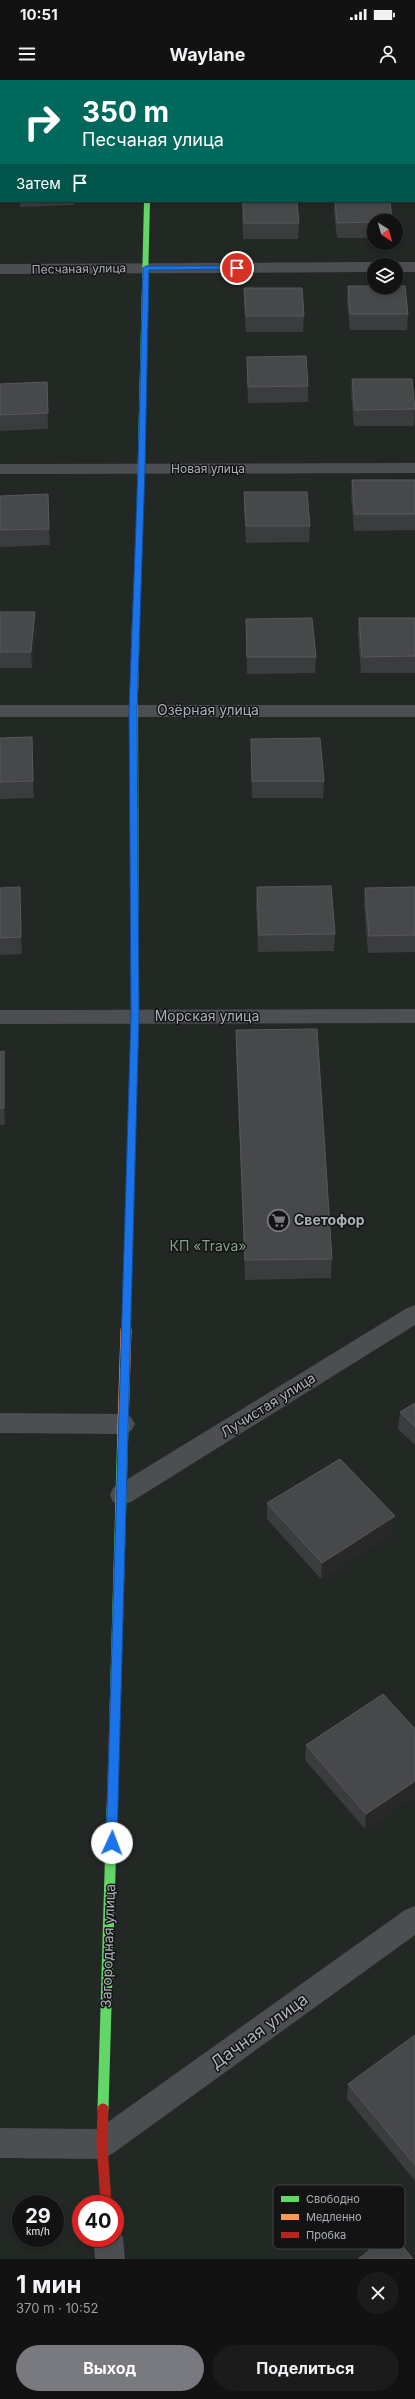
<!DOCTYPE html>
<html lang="ru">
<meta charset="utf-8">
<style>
:root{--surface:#121213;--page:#1b1b1c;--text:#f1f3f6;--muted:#9c9ea0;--line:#313233;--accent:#787a80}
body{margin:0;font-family:Inter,sans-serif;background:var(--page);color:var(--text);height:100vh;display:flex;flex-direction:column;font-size:15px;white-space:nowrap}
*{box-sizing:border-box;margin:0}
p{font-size:13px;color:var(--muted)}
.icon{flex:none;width:22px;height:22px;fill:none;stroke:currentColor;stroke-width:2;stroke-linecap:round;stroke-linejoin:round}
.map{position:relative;height:2179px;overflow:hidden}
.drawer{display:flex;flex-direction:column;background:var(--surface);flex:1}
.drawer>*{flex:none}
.hud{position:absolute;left:0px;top:0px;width:415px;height:122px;box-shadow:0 2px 6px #0003,0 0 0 1px var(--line);background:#00695c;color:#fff;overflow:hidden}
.needle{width:26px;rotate:143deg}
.fabs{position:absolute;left:367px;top:134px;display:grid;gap:8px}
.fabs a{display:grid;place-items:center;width:36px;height:36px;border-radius:50%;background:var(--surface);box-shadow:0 2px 6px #0003,0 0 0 1px var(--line);font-size:20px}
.speed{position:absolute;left:12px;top:2115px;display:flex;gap:8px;font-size:20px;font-weight:700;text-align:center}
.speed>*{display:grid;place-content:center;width:52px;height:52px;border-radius:50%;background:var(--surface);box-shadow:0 2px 6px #0003,0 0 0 1px var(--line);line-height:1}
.speed small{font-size:10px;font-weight:400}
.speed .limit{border:6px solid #d22;background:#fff;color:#111}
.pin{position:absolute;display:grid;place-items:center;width:34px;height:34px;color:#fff;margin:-17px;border:2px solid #fff;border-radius:50%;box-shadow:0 1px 4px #0007}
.me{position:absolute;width:44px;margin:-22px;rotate:2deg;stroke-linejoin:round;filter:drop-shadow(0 0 3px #0008)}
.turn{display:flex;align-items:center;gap:14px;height:84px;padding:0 16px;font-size:18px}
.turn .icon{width:52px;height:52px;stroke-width:2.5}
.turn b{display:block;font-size:28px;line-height:34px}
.then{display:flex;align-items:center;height:38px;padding:0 16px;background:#0003;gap:8px;font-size:15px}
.round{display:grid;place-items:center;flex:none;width:42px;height:42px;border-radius:21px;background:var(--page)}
.headline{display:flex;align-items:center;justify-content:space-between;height:68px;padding:0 16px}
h1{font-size:24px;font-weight:700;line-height:30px}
.action{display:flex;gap:8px;margin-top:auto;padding:8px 16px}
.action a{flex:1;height:46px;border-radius:24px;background:var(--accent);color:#fff;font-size:16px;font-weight:700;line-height:46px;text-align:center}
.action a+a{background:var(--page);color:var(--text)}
.status{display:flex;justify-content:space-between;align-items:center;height:28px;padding:0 20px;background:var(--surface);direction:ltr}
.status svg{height:11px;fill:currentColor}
header{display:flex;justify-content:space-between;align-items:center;height:52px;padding:0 16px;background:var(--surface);font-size:18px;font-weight:700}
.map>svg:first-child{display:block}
.green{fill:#222823;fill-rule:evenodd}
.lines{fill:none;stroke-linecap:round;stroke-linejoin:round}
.street{fill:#4d4e51;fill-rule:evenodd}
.fast-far2{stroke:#63d668;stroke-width:6}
.fast-far1{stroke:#63d668;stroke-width:8}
.fast{stroke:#63d668;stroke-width:11}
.slow-far2{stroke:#ff974d;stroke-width:6}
.slow-far1{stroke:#ff974d;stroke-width:8}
.slow{stroke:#ff974d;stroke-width:11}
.jam{stroke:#b3261e;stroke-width:11}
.wall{fill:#3b3c3d}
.shaded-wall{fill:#282829}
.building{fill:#47484a;stroke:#57585c}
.route{fill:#1a73e8;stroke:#114b97}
.labels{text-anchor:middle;stroke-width:3;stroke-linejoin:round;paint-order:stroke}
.far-street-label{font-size:12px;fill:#abafb8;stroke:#131314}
.street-label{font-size:14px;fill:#abafb8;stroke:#131314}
.poi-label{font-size:14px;font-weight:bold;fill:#abafb8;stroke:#131314;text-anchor:start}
.park-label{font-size:14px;fill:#85a088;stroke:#131314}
.near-street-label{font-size:17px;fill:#abafb8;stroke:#131314}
.key{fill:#131314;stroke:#414245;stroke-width:1}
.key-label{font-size:11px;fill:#abafb8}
</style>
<div class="status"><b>10:51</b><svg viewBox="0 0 49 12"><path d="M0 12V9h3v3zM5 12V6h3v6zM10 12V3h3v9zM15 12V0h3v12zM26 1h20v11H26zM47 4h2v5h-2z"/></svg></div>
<header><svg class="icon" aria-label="menu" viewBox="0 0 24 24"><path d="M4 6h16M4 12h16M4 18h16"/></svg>Waylane<svg class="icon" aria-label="person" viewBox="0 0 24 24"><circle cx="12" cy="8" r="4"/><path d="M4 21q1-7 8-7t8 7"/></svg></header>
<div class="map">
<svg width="415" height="2179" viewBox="0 0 415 2179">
<rect width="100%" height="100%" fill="#181819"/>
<!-- green -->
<path class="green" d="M0 0H415V2179H0ZM1 1H414V121H1ZM374 141H396V163H374ZM374 185H396V207H374ZM21 2124H55V2158H21ZM81 2124H115V2158H81Z"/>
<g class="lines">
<!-- street -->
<g class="street">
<rect x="141" y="0" width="14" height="1"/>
<polygon points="228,0 244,0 227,1"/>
<rect x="414" y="22" width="1" height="8"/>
<polygon points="374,182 380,185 374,185 374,192 0,194 0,184"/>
<polygon points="396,182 415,182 415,192 396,192 396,185 390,185"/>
<polygon points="415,383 415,393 0,394 0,384"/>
<rect x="0" y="625" width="415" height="12"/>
<polygon points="415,929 415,943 0,944 0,930"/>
<polygon points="415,1225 415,1245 131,1422 122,1425 113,1422 110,1415 113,1408 407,1228"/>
<polygon points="0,1333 123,1334 131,1337 135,1344 131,1351 123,1354 0,1353"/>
<polygon points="415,1826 415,1855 112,2074 102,2079 0,2078 0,2048 98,2049 405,1830"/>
<polygon points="115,2146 119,2147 123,2158 125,2179 95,2179 93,2158 115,2158"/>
</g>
<!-- fast-far2 -->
<polyline class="fast-far2" points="138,495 147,121"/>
<!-- fast-far1 -->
<polyline class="fast-far1" points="129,1148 135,936 134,616"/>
<!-- fast -->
<g class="fast">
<polyline points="115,1632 123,1346"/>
<polyline points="103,2029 112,1726"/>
</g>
<!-- slow-far2 -->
<polyline class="slow-far2" points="136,542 138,495"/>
<!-- slow-far1 -->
<g class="slow-far1">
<polyline points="134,616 136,541"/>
<polyline points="126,1251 129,1148"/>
</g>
<!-- slow -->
<polyline class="slow" points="123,1346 126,1250"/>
<!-- jam -->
<g class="jam">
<polyline points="112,1726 115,1632"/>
<polyline points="103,2029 102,2064 106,2124"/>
</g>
</g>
<!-- wall -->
<g class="wall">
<polygon points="0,0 94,0 94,1 1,1 1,44 0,43"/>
<polygon points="20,121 74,121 74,125 20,127"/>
<polygon points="242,121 299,143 298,159 243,159"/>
<polygon points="335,121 390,121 374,141 374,158 337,158 334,133"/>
<polygon points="348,206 408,234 407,250 350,250 347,222"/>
<polygon points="244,208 304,236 303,252 246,252 244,224"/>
<polygon points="247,277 308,306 308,322 248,323 247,293"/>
<polygon points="352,299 415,327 414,346 354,346 351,315"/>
<polygon points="47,302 48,349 0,351 0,304"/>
<polygon points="352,400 415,403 415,450 354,451 351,417"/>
<polygon points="244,412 310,446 309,462 246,463 244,429"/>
<polygon points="0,416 49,431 50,465 0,467"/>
<polygon points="0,532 36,549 32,588 0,588"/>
<polygon points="359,538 415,538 415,593 361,593 358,555"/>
<polygon points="246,539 316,577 315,593 247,594 246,555"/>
<polygon points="0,658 33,674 34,718 0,719"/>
<polygon points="251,659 324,701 323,718 252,718 251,676"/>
<polygon points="257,807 335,854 334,871 258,872 256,824"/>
<polygon points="415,807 415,872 368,873 364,825 365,808"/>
<polygon points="0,808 21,824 22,874 0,875"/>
<polygon points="236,950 332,1179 331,1198 245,1200 236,970"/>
<polygon points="4,971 5,988 5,1045 0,1045 0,972"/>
<polygon points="415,1323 415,1365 398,1349 400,1332"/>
<polygon points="267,1423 393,1452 321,1499 267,1439"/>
<polygon points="415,1649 415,1715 365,1749 305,1680 306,1665"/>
<polygon points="415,1955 415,2101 347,2019 348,2004"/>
</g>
<!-- shaded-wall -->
<g class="shaded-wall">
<polygon points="48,414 49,431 50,465 49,449"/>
<polygon points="35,532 36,549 32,588 31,572"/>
<polygon points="32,657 33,674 34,718 33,701"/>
<polygon points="20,807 21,824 22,874 21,857"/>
<polygon points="4,971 5,988 5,1045 4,1028"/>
<polygon points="395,1436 393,1452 321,1499 322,1483"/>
<polygon points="415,1701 415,1715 365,1749 366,1734"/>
</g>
<!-- building -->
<g class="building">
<polygon points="0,0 94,0 94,1 1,1 1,27 0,26"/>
<polygon points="243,121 297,121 299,143 244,143"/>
<polygon points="335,121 390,121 392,141 374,141 374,142 337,143"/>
<polygon points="348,206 374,206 374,207 396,207 396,206 405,206 408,234 350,234"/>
<polygon points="244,208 302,208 304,236 246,236"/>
<polygon points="306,276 308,306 248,307 247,277"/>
<polygon points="352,299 412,299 415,329 355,330"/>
<polygon points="47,302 48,333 0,335 0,304"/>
<polygon points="352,400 415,400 415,434 355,434"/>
<polygon points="244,412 307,412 310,446 246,446"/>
<polygon points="48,414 49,449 0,450 0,416"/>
<polygon points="0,532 35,532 31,572 0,572"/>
<polygon points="312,538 316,577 247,577 246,539"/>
<polygon points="359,538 415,538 415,576 362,577"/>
<polygon points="32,657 33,701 0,702 0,658"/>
<polygon points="320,658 324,701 252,701 251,659"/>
<polygon points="331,806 335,854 259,855 257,807"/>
<polygon points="20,807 21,857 0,858 0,808"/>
<polygon points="415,807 415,855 369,856 365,808"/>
<polygon points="317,949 332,1179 245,1180 236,950"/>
<polygon points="4,971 4,1028 0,1028 0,972"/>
<polygon points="415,1323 415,1347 400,1332"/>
<polygon points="340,1379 395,1436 322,1483 267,1423"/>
<polygon points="383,1614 415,1649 415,1701 366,1734 306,1665"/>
<polygon points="415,1955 415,2085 348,2004"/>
<polygon points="392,2153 413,2179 358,2179"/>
</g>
<!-- route -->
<polygon class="route" points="237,186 239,189 149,190 145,389 137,630 139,936 117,1763 112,1768 106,1763 131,936 129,630 138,389 143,188 146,186"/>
<!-- icons -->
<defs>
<symbol id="supermarket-ring" viewBox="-11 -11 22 22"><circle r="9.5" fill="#131314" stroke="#787a80" stroke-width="1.5"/><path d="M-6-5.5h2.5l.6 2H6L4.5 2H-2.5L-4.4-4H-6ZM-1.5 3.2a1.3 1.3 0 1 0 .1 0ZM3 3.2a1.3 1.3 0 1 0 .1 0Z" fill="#787a80"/></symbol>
</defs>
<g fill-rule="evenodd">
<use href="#supermarket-ring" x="266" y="1128" width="25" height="25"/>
</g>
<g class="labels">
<!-- far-street labels -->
<g class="far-street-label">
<text transform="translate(79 189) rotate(-1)" y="4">Песчаная улица</text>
<text x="208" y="393">Новая улица</text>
</g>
<!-- street labels -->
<g class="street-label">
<text x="208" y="635">Озёрная улица</text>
<text x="207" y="941">Морская улица</text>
<text transform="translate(268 1325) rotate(-32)" y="5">Лучистая улица</text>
<text transform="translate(108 1866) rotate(-88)" y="5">Загородная улица</text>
</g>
<!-- poi labels -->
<g class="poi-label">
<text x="294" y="1145">Светофор</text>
</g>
<!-- park labels -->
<g class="park-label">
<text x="208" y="1171">КП «Trava»</text>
</g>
<!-- near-street labels -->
<g class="near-street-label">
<text transform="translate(259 1951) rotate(-36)" y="6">Дачная улица</text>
</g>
</g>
<!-- legend -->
<rect x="273" y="2105" width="132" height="64" rx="6" class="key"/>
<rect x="281" y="2116" width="18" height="6" fill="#63d668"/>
<rect x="281" y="2134" width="18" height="6" fill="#ff974d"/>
<rect x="281" y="2152" width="18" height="6" fill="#b3261e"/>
<g class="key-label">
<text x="306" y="2123">Свободно</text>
<text x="306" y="2141">Медленно</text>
<text x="306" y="2159">Пробка</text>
</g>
</svg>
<div class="fabs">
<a><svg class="needle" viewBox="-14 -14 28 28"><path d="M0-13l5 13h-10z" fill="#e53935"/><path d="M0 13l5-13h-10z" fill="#9c9ea0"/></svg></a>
<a><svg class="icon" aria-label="layers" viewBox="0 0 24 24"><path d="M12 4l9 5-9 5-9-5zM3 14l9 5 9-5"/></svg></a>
</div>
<div class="speed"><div>29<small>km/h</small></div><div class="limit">40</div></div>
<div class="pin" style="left:237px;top:188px;background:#d93025"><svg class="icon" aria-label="arrive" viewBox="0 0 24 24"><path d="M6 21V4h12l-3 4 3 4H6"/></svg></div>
<svg class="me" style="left:112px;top:1763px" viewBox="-20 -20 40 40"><circle r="19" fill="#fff"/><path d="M0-13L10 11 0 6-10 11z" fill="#1a73e8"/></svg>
<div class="hud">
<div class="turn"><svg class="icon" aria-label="right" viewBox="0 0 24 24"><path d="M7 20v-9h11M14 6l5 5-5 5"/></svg><div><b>350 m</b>Песчаная улица</div></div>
<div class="then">Затем<svg class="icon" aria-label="arrive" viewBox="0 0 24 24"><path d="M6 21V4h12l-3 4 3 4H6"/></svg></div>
</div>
</div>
<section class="drawer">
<div class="headline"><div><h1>1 мин</h1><p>370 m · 10:52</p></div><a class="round"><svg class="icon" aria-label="close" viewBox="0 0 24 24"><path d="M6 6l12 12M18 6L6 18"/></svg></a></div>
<div class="action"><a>Выход</a><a>Поделиться</a></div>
</section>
